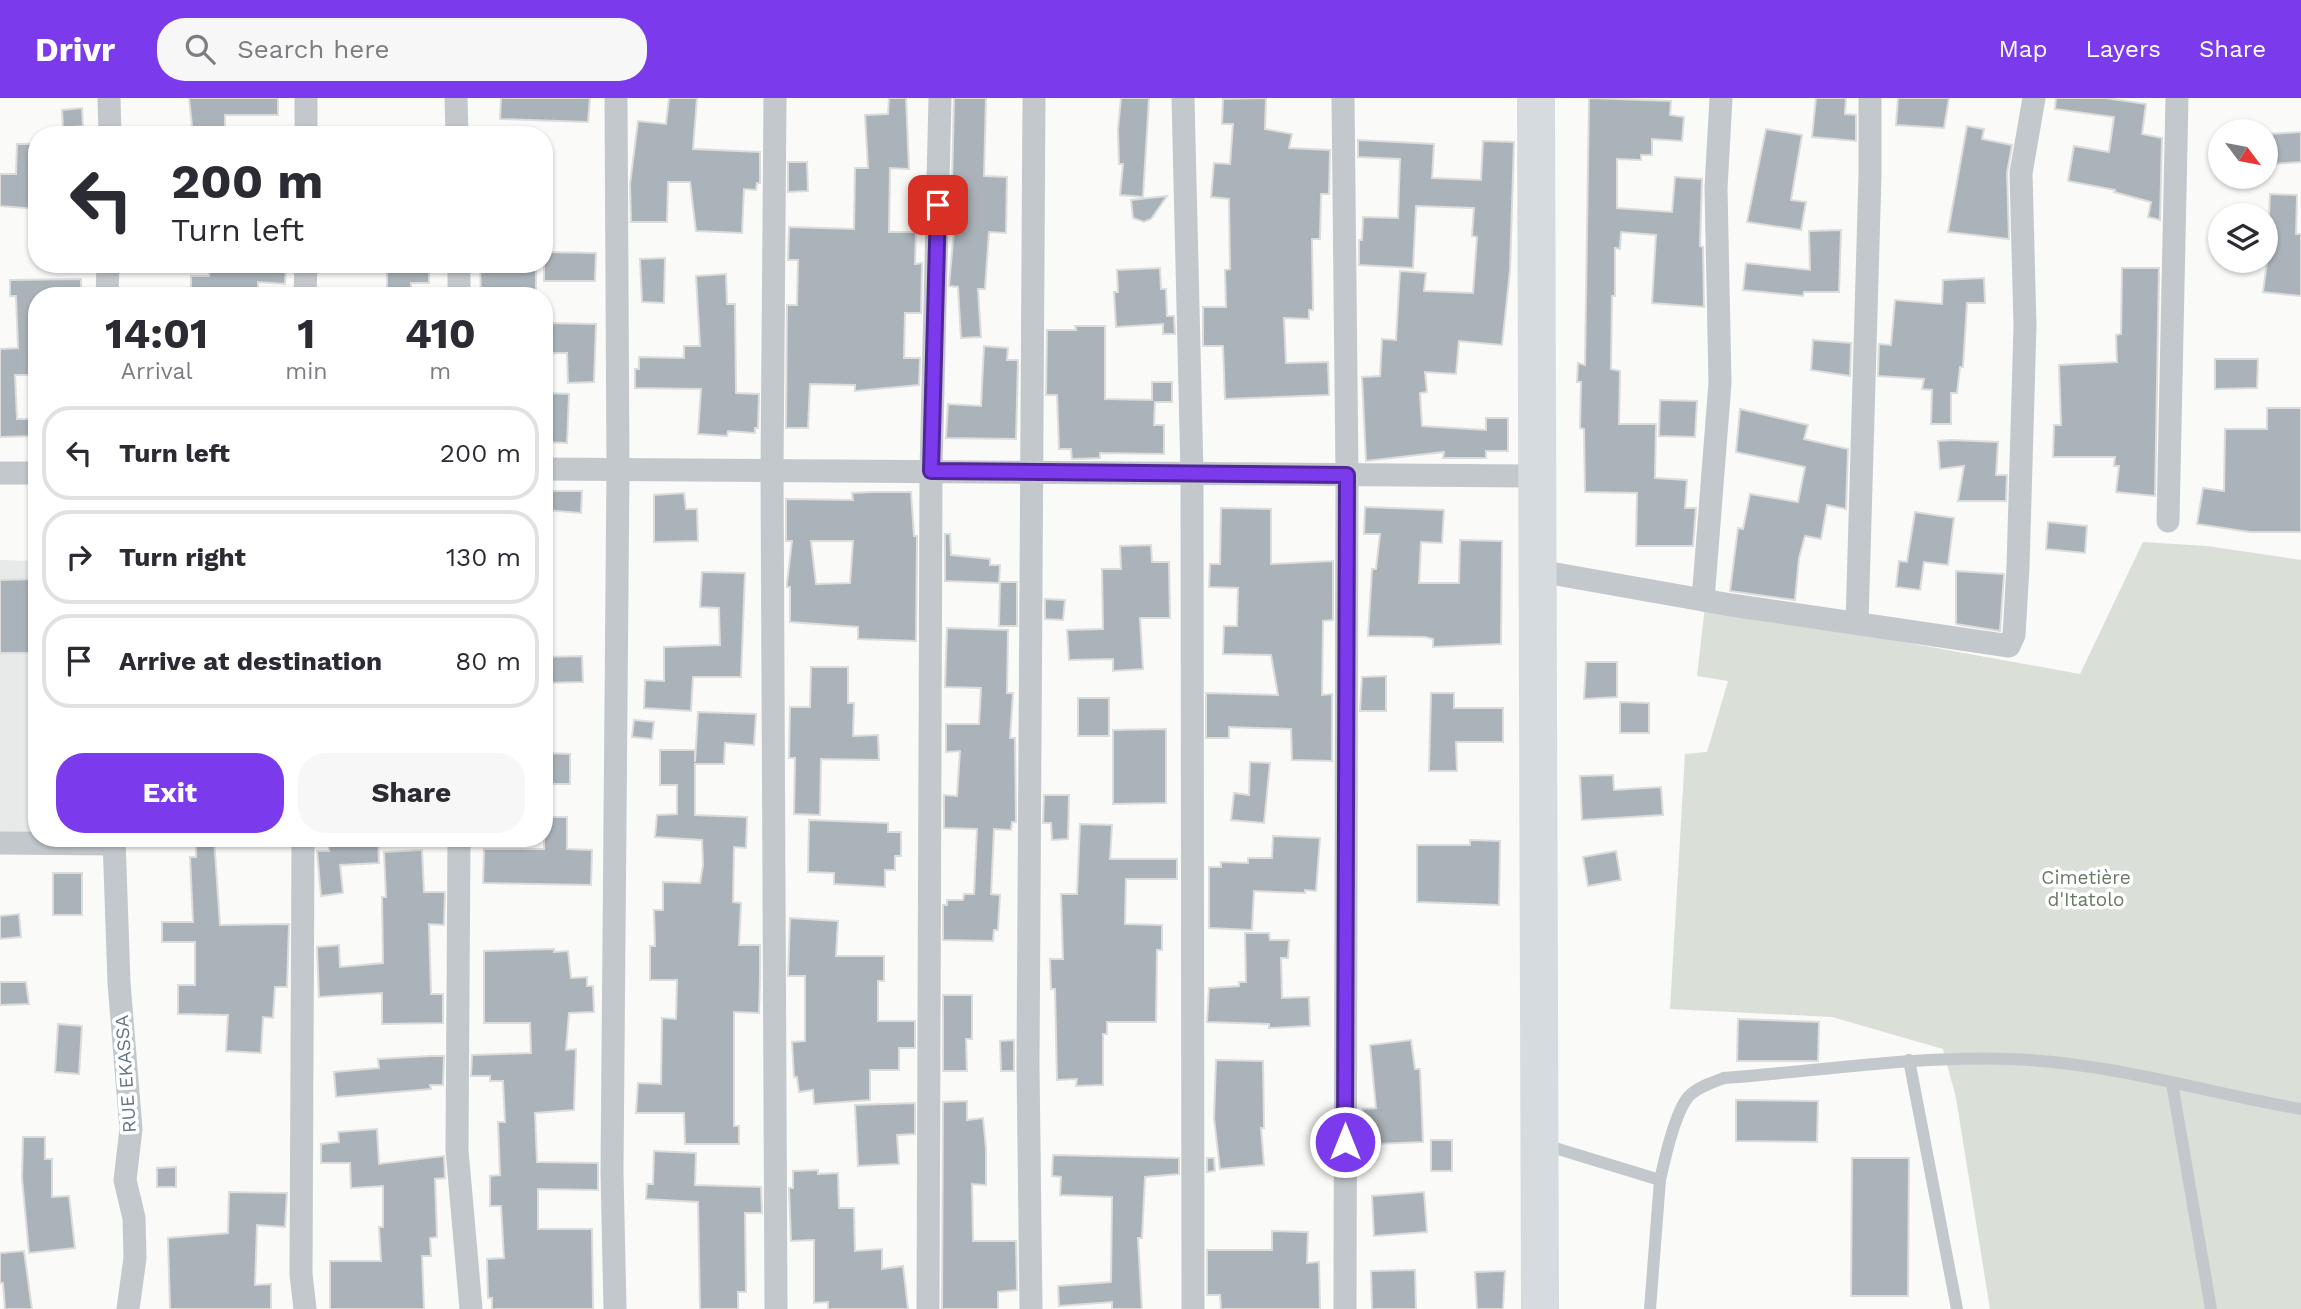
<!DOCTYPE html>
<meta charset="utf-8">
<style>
:root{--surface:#fff;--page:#f7f7f7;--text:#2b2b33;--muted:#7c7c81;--line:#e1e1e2;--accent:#7c3aed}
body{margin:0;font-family:"Work Sans",sans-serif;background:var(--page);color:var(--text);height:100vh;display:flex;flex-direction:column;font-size:26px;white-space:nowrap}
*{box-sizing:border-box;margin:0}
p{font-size:23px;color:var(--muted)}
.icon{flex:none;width:38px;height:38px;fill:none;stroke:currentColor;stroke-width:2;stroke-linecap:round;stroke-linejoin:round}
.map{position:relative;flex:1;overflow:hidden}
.details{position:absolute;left:28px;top:189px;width:525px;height:560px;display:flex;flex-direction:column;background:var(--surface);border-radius:28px;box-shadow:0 2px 5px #0004}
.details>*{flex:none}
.guide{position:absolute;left:28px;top:28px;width:525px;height:147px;border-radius:28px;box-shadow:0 2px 5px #0004;background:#fff;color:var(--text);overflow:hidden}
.needle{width:46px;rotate:122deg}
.tools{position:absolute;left:2208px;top:21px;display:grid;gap:14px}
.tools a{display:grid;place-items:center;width:70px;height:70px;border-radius:50%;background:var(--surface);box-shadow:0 2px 5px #0004;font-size:35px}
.pin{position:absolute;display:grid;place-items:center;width:60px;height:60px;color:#fff;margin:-30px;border-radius:14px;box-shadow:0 4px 10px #0006}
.me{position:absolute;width:77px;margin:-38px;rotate:0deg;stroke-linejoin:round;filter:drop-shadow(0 0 5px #0008)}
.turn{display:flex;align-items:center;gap:24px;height:147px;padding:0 28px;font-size:32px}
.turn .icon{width:91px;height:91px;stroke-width:2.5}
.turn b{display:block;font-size:49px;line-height:60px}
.eta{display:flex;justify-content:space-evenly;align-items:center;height:119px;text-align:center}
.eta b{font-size:42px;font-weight:700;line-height:49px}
.cta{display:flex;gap:14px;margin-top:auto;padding:14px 28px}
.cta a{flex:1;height:80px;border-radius:28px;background:var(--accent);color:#fff;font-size:28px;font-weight:700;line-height:80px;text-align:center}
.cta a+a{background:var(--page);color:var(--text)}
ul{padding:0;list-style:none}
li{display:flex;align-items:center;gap:21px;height:94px;margin:0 14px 10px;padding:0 14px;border:4px solid var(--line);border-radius:28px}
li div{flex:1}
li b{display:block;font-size:26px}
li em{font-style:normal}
header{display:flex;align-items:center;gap:42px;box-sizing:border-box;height:98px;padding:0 35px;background:var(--accent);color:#fff}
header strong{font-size:33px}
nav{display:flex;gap:38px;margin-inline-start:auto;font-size:24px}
.search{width:490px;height:63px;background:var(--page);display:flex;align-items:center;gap:18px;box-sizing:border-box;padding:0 24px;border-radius:28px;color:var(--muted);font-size:26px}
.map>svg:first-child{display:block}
.built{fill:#e8e9e9}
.green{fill:#dadfd7}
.building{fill:#aab3b9;stroke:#dcdcda;stroke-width:2;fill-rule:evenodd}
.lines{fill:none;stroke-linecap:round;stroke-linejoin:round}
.service{stroke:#c3c8cc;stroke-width:12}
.minor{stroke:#c3c8cc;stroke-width:23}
.trunk{stroke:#d6dbdf;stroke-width:38}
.route-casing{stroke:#51269a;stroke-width:18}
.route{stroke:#7c3aed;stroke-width:12}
.labels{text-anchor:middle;stroke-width:7;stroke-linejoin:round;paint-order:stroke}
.park-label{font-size:19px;fill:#687a64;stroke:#fff}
.street-label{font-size:19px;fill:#657683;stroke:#fff}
</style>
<header>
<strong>Drivr</strong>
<div class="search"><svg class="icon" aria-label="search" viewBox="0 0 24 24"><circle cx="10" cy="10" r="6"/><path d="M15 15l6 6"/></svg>Search here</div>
<nav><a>Map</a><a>Layers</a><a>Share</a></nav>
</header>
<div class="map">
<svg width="2301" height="1211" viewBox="0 0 2301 1211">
<rect width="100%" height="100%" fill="#fafaf8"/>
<!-- built -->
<polygon class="built" points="0,462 37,463 37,740 0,746"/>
<!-- green -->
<polygon class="green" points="2143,444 2207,448 2301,462 2301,1211 1990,1211 1956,1000 1943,951 1832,919 1670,911 1685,656 1707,654 1728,583 1697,578 1705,508 2080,576"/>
<!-- building -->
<g class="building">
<polygon points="189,0 278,0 278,17 225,17 225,37 193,37"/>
<polygon points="501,0 590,0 588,24 500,21"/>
<polygon points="669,0 697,0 693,51 760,54 760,85 757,85 756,92 744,91 742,135 696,133 690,84 668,84 667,124 631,124 630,86 638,23 666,26"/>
<polygon points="889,0 906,0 909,71 890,70 889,134 916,134 915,166 922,165 921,215 905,215 904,260 920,260 919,287 855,293 855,287 810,286 808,330 786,330 787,207 797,207 798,162 788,162 789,129 854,131 855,70 868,70 865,17 888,16"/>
<polygon points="954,0 986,0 984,78 1007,79 1006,135 989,134 985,191 978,191 981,239 961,240 958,189 949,188 954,131 951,131"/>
<polygon points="1121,0 1149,0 1143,99 1120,97 1123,66 1119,66 1118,31"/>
<polygon points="1266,0 1265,31 1292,36 1289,50 1330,52 1329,96 1321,96 1320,141 1312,141 1313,212 1309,212 1309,221 1284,220 1286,265 1328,264 1329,297 1225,301 1223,248 1203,248 1203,209 1226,209 1225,172 1230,171 1229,101 1211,99 1214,65 1230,66 1233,26 1222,26 1223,1"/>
<polygon points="1589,0 1671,3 1670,17 1684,19 1682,43 1652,41 1652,57 1641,57 1641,62 1617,61 1617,110 1672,114 1675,79 1702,81 1700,148 1703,149 1704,209 1652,205 1656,137 1621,134 1620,151 1615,150 1615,198 1612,198 1611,271 1620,273 1619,326 1656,326 1655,380 1687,382 1685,410 1696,410 1693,448 1636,448 1637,395 1585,394 1584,331 1580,330 1581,284 1577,284 1578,265 1585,267"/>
<polygon points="1816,0 1846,0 1845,16 1856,17 1856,43 1812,39"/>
<polygon points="1898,0 1949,0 1944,30 1896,27"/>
<polygon points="2056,0 2105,0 2146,6 2142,36 2162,40 2160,122 2148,119 2151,104 2114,94 2115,92 2068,83 2074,48 2109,54 2114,19 2055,11"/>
<polygon points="82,10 83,28 63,30 62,12"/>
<polygon points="1967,28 1984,31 1982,41 2012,47 2007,75 2009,141 1948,134"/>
<polygon points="1766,31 1802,37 1791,102 1806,104 1801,132 1747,124"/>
<polygon points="2301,34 2301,64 2272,66 2270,36"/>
<polygon points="1358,42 1434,46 1432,80 1481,82 1483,43 1514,44 1510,172 1502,247 1459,243 1456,276 1425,274 1427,294 1420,295 1422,328 1486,332 1486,320 1508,320 1508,353 1486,353 1486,360 1443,360 1444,354 1366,363 1362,279 1380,278 1382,241 1396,242 1400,173 1426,175 1424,193 1473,195 1477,139 1472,138 1474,110 1416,108 1413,170 1359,167 1359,142 1362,142 1363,119 1398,120 1400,61 1358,59"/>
<polygon points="17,46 37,46 37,111 0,108 0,76 16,76"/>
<polygon points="788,64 807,64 808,93 788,94"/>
<polygon points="2270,96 2297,97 2296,136 2301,136 2301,198 2263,194 2267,164"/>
<polygon points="1167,98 1151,121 1144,124 1133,120 1131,102"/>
<polygon points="1841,132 1839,194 1804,194 1803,198 1743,192 1746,165 1810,172 1809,133"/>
<polygon points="544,154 596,155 595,183 544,183"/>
<polygon points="665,160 664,205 642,204 640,161"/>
<polygon points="210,166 286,166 285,186 258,184 258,198 191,198 191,178 209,178"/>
<polygon points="387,166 429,166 429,185 411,185 411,198 387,198"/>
<polygon points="480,166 536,166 536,198 481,198"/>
<polygon points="1160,170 1161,191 1166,191 1167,218 1174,218 1175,236 1163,236 1163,226 1116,229 1114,194 1118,194 1117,172"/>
<polygon points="2122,170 2159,170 2155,398 2116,394 2119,368 2114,368 2115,359 2053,359 2054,327 2061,327 2059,267 2117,264 2116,237 2121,236"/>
<polygon points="726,176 727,206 735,206 736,295 759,296 758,330 755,330 755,335 728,333 727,338 698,336 701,291 635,290 635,271 639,271 639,259 684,260 684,248 700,248 696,178"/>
<polygon points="1984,180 1985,205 1967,205 1963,269 1960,269 1957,295 1951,295 1951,326 1931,326 1932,292 1922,291 1924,281 1878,278 1879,246 1891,247 1895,202 1942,206 1943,182"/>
<polygon points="81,181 81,198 37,198 37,277 15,277 17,321 35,321 36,338 0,339 0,251 18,250 16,198 10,198 10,182"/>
<polygon points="544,225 596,226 594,284 568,285 567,255 544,255"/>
<polygon points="1075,228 1105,228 1105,301 1152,302 1152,284 1172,284 1172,304 1155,304 1154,327 1164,327 1164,356 1100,355 1100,360 1072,361 1071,351 1059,351 1057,297 1046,297 1047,232 1076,232"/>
<polygon points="1813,242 1851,245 1850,278 1811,272"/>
<polygon points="984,248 1008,250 1007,262 1018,262 1016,341 946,340 948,306 981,308"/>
<polygon points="2215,261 2258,261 2257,290 2215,291"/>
<polygon points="545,295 569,296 567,345 544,344"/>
<polygon points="1660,302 1697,303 1695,339 1659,338"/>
<polygon points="2267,310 2301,310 2301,434 2250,434 2197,426 2203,390 2224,393 2225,331 2267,331"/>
<polygon points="1740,311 1808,327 1804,341 1848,351 1846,411 1827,407 1821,441 1805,438 1799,460 1795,502 1730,493 1738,430 1743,431 1750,396 1798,404 1805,369 1736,354"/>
<polygon points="1951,342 1998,344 1996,377 2007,377 2006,403 1958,403 1964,368 1940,371 1938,343"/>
<polygon points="544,393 582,393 581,415 544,412"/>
<path d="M873 394H911L914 438H917L916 543 858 541V529L790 524V489H787V485L792 443H786V401L853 402 852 395ZM811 443H853L850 485 816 486Z"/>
<polygon points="684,395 686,411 697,411 698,443 654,444 654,397"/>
<polygon points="1365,409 1444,412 1442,445 1421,444 1419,485 1459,485 1460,442 1502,443 1501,546 1433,549 1433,541 1425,539 1368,538 1372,471 1376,471 1380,436 1364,436"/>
<polygon points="1221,410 1271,411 1271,466 1333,463 1333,522 1323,523 1322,597 1332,596 1332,663 1292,662 1291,631 1229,629 1229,640 1206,640 1206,595 1278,597 1271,557 1223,556 1224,528 1237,528 1238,490 1209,489 1210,466 1220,466"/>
<polygon points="1915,414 1954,420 1948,467 1924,464 1920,492 1896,489 1899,463 1907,464"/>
<polygon points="2048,424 2087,428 2085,455 2046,451"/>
<polygon points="945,436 950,436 951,457 990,461 990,467 1000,467 999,485 945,483"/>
<polygon points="1151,447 1152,464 1169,464 1170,520 1140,520 1143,571 1113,573 1113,561 1069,562 1067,532 1103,531 1102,471 1121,471 1120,448"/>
<polygon points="1956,473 2004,476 2000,533 1956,526"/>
<polygon points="702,474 745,475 741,579 693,579 691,613 644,610 645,582 664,583 664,549 720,547 719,510 700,509"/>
<polygon points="37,481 37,555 0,555 0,482"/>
<polygon points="1000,484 1017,484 1017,528 999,528"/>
<polygon points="1045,501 1065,502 1063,522 1045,521"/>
<polygon points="947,530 1008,532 1007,595 1013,595 1010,640 1015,640 1016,724 1012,724 1011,732 994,731 991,796 1000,797 998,832 994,832 993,843 943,842 943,807 947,807 947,802 963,802 964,796 974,796 977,731 944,730 944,697 957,698 960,653 946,654 946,626 979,626 981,590 945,589"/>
<polygon points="582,558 583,584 544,585 544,559"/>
<polygon points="1586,564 1617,564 1617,599 1584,601"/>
<polygon points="811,569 848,569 848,605 854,605 853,638 878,637 879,662 821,661 820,717 794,716 795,660 789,660 790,609 810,609"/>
<polygon points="1386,578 1386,613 1360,613 1362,579"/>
<polygon points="1431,595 1454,595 1454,610 1503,610 1503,644 1456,644 1457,673 1429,673"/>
<rect x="1078" y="600" width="31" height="38"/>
<polygon points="1620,604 1649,605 1649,635 1620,635"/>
<polygon points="698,614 756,616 754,647 725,645 724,666 695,666 695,717 747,719 746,750 734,749 733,804 741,805 739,847 760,847 760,878 759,915 734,914 734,1028 739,1028 739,1046 685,1046 684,1015 636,1015 638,985 661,986 662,920 676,921 677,882 650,882 650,848 655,848 654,812 663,812 663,784 700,785 703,767 702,742 655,739 657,717 677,716 677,687 660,687 660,652 695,652 695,664"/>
<polygon points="634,622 654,624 652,641 632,639"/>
<polygon points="1166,631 1166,705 1113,706 1113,632"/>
<polygon points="547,655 570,656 570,686 547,686"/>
<polygon points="1250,664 1270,665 1264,725 1231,722 1234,695 1249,697"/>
<polygon points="1613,677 1614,692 1661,689 1663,717 1582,722 1580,678"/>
<polygon points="1044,697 1069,697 1068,741 1052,742 1051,725 1043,725"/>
<polygon points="544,719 567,719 567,751 592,752 591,787 483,785 484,751 544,751"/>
<polygon points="809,722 888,725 888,734 901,734 901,758 895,758 895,772 885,772 885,789 834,786 834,775 808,774"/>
<polygon points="1080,726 1112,727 1110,761 1177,761 1177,781 1126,781 1125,826 1162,827 1162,852 1157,852 1156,924 1107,924 1107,936 1103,936 1103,987 1076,988 1077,981 1057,982 1055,891 1051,891 1050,861 1063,861 1061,796 1077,796"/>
<polygon points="1273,738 1320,740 1316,793 1305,792 1305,795 1254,793 1252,832 1209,830 1209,769 1221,769 1221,764 1248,765 1248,760 1272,760"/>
<polygon points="196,740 214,740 220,827 289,826 287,889 275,889 273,920 263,919 261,955 226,953 228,917 178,916 178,887 195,887 195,844 162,844 162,824 193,824 190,759 196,759"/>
<polygon points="328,740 378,740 379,765 340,767 343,795 321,798 317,753 329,753"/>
<polygon points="1470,742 1500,743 1499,807 1417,804 1417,747 1470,747"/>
<polygon points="422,752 424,794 445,794 444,827 429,826 431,896 443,896 443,925 382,926 382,895 319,899 317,849 339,847 340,869 383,865 382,799 386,799 384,754"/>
<polygon points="1616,753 1621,782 1588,788 1583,759"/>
<rect x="53" y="775" width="29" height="42"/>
<polygon points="19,816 21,839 0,841 0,818"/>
<polygon points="790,820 838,823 836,858 884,858 884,883 878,883 878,923 915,923 915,950 899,950 899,972 870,972 870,1002 814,1006 813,992 799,994 797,979 794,979 792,944 805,943 805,878 788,878"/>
<polygon points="1245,835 1269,835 1270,842 1289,842 1288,860 1281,860 1282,900 1309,899 1310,928 1269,930 1269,926 1207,924 1209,890 1239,888 1239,884 1246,884"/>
<polygon points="554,851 554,854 568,853 571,880 587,879 587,888 593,888 594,914 569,915 566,952 576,951 574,1012 535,1015 537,1064 598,1065 598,1092 538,1091 538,1131 592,1131 593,1211 492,1211 492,1200 488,1200 487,1161 504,1160 501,1108 490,1108 490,1078 500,1077 498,1024 505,1024 503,983 490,983 490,978 471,978 472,957 531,955 530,925 484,925 484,853"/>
<polygon points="0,884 26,884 29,906 0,907"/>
<polygon points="943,897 972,897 972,941 966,941 967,973 943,973"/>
<polygon points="1738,921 1819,924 1818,963 1737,963"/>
<polygon points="58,926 82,928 79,976 55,974"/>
<polygon points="1014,942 1014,973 1001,973 1000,943"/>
<polygon points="1411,942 1415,971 1420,971 1423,1044 1375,1046 1375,1042 1364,1042 1363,1011 1376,1010 1370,947"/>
<polygon points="431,958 444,958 443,987 430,987 431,991 336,999 334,974 379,970 378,961"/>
<polygon points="1216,962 1263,963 1264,1030 1261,1030 1264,1067 1220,1071 1214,1020"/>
<polygon points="1736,1002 1818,1003 1817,1044 1736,1043"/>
<polygon points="967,1003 967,1022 983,1020 986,1051 986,1087 972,1086 973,1143 1016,1143 1017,1192 998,1194 998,1211 942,1211 943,1004"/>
<polygon points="915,1005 915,1036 897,1037 899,1066 858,1068 855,1007"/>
<polygon points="377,1031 379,1066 444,1058 445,1080 435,1081 437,1139 430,1140 431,1158 422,1158 424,1211 330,1211 330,1163 381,1163 379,1129 383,1129 383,1088 351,1090 350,1065 321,1065 321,1046 339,1044 338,1034"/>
<polygon points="23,1039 45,1039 45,1061 52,1061 52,1099 69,1098 75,1150 29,1155 22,1080"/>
<rect x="1431" y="1042" width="21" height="31"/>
<polygon points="654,1053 696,1055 695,1087 761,1089 762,1115 745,1115 746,1194 738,1194 738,1211 700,1211 698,1104 646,1101 647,1086 653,1086"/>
<polygon points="1053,1057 1179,1060 1179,1076 1145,1079 1142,1140 1138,1140 1142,1211 1112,1211 1112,1204 1059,1208 1058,1188 1111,1184 1112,1099 1060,1097 1061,1079 1052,1078"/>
<polygon points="1207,1060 1214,1060 1215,1073 1207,1074"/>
<polygon points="1852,1060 1909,1060 1908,1198 1851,1198"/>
<polygon points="176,1069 176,1089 157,1089 157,1070"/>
<polygon points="818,1072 818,1076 838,1075 839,1110 854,1110 855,1153 882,1151 882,1171 903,1168 908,1211 828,1211 828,1204 814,1205 814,1142 791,1143 789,1090 793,1090 793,1073"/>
<polygon points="229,1094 287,1095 285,1129 257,1127 255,1187 271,1186 271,1211 170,1211 168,1140 228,1135"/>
<polygon points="1424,1094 1427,1134 1374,1138 1372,1098"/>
<polygon points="1272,1133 1308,1134 1307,1165 1319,1164 1320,1211 1221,1211 1220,1197 1207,1197 1207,1152 1272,1152"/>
<polygon points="24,1153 32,1211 5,1211 3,1185 0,1185 0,1155"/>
<polygon points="1415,1172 1416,1211 1372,1211 1371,1173"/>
<polygon points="1505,1173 1503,1211 1477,1211 1475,1174"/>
</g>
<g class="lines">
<!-- service -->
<g class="service">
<polyline points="1909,962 1957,1211"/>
<polyline points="2172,985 2211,1211"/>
<path d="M1545 1047 1660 1082C1665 1060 1675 1014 1689 998 1698 989 1713 984 1724 980 1819 973 1913 958 2009 961 2108 964 2204 994 2301 1011"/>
<polyline points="1650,1211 1660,1082"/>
</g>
<!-- minor -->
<g class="minor">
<polyline points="109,0 110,37"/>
<polyline points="456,0 457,37"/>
<polyline points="775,0 772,372 776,1211"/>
<polyline points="1183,0 1192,375 1193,1211"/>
<polyline points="1343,0 1347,377 1345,1211"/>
<polyline points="306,37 306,0"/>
<polyline points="459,166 459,198"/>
<polyline points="107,198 108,166"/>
<polyline points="305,198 306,166"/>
<polyline points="544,371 1539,378"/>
<polyline points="0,375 37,375"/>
<polyline points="2168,423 2177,0"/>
<polyline points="1539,473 1731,507 2009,548 2014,537 2018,469 2025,228 2021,75 2034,0"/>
<polyline points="1703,502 1720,285 1716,90 1721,0"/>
<polyline points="1857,525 1870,77 1870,0"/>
<polyline points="114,740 119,885 131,1031 125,1082 134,1120 135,1160 128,1211"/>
<polyline points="303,740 301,1176 305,1211"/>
<polyline points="459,740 457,1052 471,1211"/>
<polyline points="0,745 114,746"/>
<polyline points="615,1211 612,1074 618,371 616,0"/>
<polyline points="928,1211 931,373 940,0"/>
<polyline points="1031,1211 1028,966 1034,0"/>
</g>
<!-- trunk -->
<polyline class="trunk" points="1536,0 1540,1211"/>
</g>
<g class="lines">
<defs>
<polyline id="route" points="938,107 931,373 1347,377 1345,1044"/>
</defs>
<!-- route casing -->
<use href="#route" class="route-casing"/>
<!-- route -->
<use href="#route" class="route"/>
</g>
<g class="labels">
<!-- park labels -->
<g class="park-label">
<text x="2086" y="786">Cimetière<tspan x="2086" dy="22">d'Itatolo</tspan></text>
</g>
<!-- street labels -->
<g class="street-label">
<text transform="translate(125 976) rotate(-94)" y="7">RUE EKASSA</text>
</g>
</g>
</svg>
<div class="tools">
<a><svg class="needle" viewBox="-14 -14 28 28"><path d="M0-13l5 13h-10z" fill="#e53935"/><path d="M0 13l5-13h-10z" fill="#7c7c81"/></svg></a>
<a><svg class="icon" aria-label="layers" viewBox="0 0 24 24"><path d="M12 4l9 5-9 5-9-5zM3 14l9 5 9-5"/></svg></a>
</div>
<div class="pin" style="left:938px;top:107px;background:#d93025"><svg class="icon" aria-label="arrive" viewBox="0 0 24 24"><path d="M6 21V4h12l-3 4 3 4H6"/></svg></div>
<svg class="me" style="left:1345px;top:1044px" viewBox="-20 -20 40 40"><circle r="17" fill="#7c3aed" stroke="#fff" stroke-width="3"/><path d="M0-11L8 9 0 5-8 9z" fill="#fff"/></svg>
<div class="guide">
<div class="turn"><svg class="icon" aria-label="left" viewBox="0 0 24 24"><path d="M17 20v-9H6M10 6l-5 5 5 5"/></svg><div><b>200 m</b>Turn left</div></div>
</div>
<section class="details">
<div class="eta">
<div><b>14:01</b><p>Arrival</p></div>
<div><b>1</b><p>min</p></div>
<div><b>410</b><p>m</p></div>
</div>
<ul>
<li><svg class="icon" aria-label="left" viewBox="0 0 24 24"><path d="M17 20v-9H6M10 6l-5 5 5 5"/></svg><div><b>Turn left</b></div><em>200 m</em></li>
<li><svg class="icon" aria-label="right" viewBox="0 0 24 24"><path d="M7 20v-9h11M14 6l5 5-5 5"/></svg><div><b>Turn right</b></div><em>130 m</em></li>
<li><svg class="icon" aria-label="arrive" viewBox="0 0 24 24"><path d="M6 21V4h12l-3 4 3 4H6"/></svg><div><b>Arrive at destination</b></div><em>80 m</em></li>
</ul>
<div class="cta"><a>Exit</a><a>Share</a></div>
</section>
</div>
